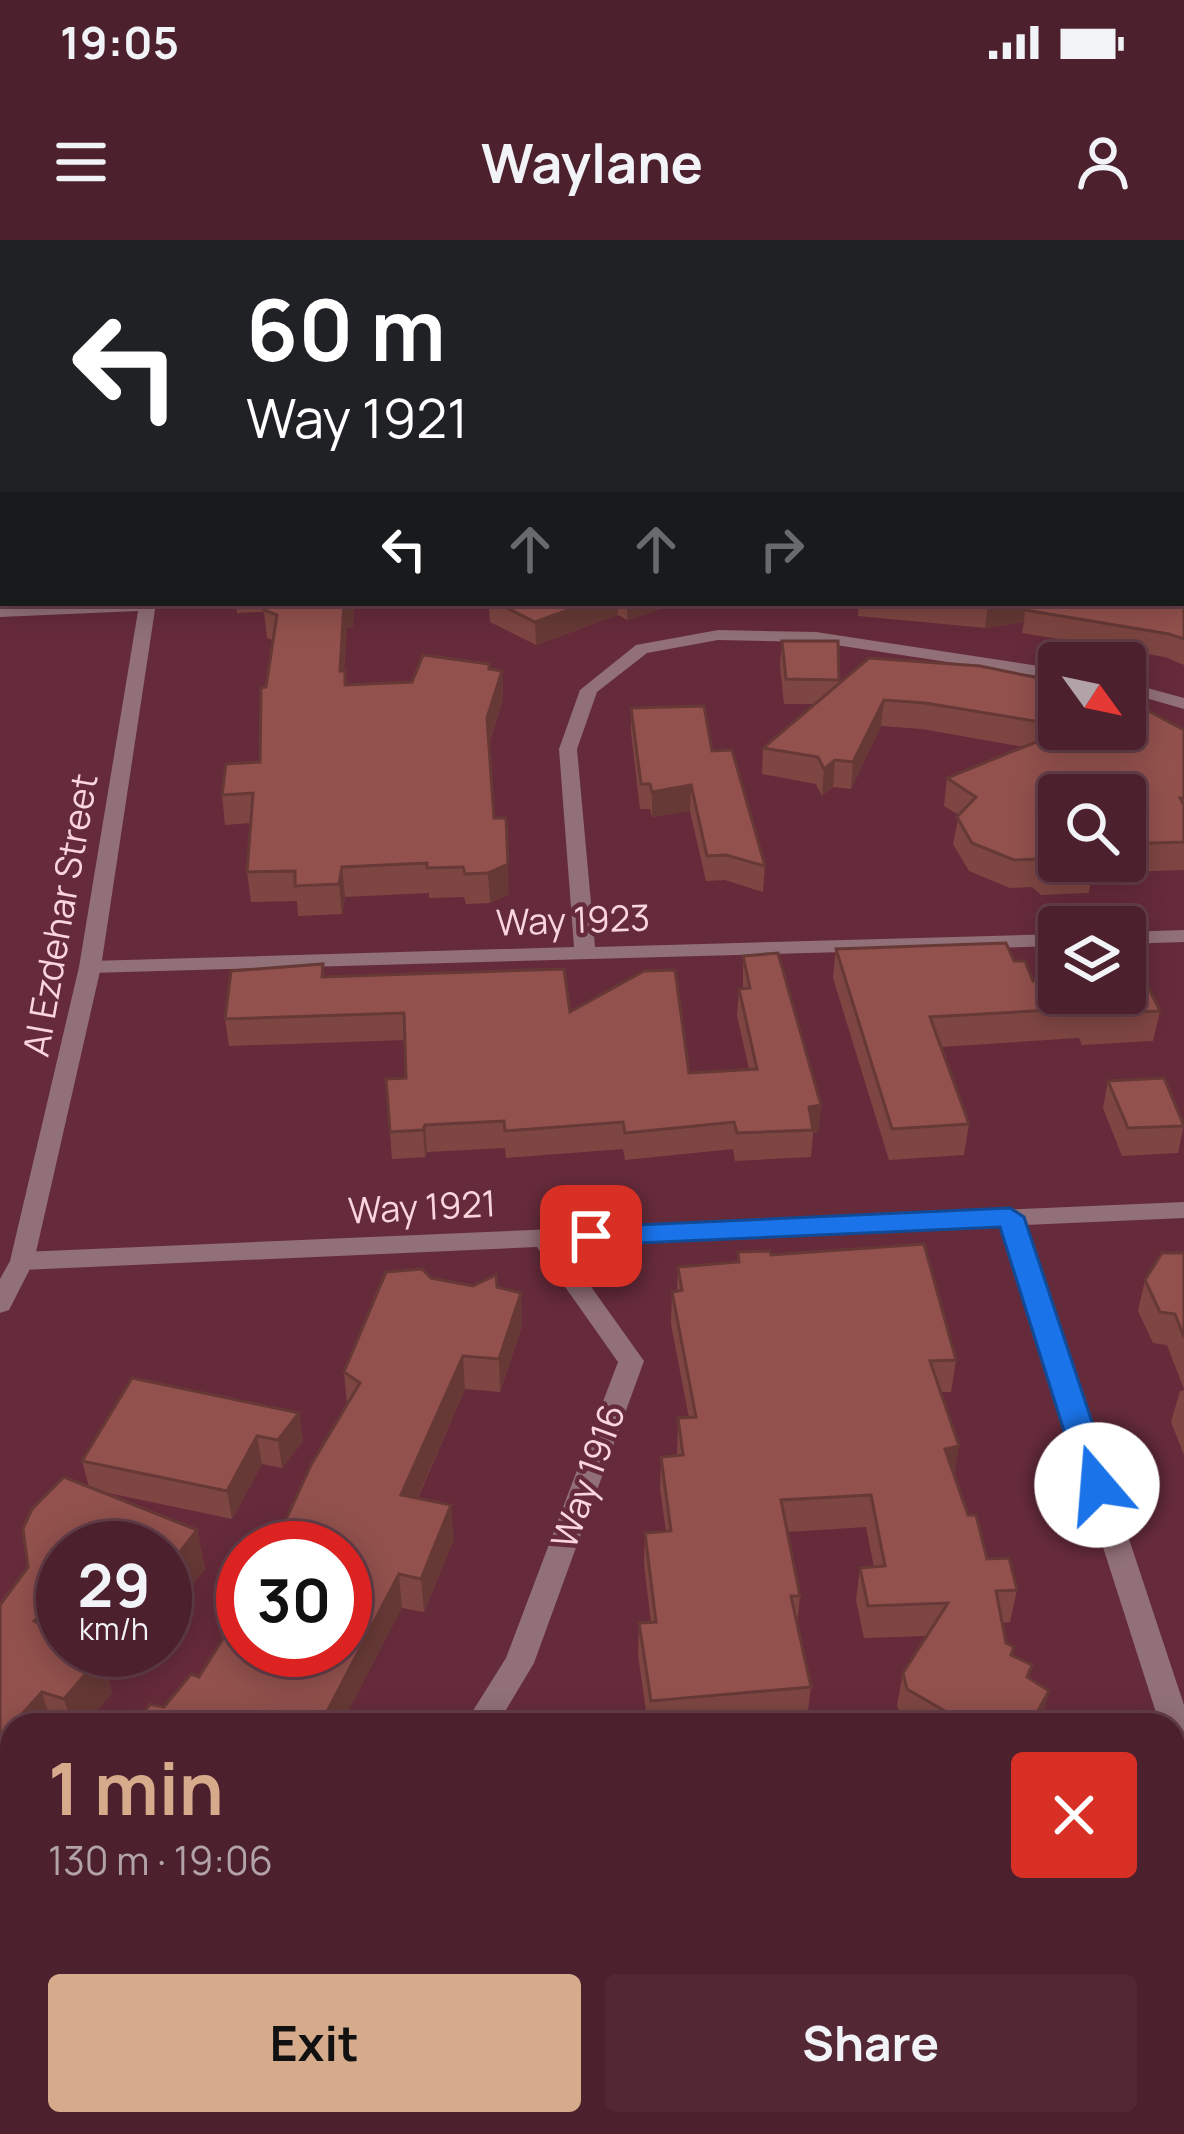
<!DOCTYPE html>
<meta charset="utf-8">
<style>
:root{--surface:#4c202c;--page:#532834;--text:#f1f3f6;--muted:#b2a3a9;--line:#633e48;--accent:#d6ab8b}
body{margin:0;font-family:Manrope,sans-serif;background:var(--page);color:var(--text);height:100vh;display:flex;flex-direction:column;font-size:45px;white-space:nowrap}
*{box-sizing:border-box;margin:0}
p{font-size:39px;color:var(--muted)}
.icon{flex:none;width:66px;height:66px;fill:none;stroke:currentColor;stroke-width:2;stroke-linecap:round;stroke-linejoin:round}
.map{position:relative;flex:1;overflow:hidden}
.sheet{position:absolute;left:0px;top:1473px;width:1185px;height:423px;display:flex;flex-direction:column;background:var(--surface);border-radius:36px 36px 0 0;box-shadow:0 6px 30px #0003,0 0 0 3px var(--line)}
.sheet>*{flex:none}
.hud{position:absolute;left:0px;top:0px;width:1185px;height:366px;box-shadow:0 6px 30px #0003,0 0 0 3px var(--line);background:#202124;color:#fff;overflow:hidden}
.needle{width:78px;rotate:123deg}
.fabs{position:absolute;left:1038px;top:402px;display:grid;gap:24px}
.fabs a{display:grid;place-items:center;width:108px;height:108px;border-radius:12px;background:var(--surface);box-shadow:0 6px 30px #0003,0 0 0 3px var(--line);font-size:60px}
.speed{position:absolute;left:36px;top:1281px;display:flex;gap:24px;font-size:60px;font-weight:700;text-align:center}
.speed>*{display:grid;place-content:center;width:156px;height:156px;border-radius:50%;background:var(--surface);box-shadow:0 6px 30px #0003,0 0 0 3px var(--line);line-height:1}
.speed small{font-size:30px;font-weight:400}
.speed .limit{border:18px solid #d22;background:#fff;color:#111}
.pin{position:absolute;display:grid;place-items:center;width:102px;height:102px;color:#fff;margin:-51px;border-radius:24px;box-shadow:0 6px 18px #0006}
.me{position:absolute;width:132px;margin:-66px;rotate:342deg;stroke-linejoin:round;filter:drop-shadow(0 0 9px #0008)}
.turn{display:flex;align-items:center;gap:42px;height:252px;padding:0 48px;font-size:54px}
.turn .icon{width:156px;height:156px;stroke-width:2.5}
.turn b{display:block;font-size:84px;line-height:102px}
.lanes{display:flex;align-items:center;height:114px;padding:0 48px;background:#0003;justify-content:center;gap:60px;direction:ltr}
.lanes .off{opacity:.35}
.round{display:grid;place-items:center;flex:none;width:126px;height:126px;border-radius:12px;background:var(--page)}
.head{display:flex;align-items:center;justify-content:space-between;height:204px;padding:0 48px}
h1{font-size:72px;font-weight:700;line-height:90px;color:var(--accent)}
.primary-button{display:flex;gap:24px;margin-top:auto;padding:24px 48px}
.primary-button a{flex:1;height:138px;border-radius:12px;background:var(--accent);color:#111;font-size:48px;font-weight:700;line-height:138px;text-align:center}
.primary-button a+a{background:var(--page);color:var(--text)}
.status{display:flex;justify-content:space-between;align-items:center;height:84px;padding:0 60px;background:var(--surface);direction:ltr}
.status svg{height:33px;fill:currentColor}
header{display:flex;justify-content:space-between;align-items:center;height:156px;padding:0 48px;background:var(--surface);font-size:54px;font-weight:700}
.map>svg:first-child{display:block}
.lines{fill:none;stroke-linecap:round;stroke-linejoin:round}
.minor{fill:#917077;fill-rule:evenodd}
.tertiary{fill:#917077;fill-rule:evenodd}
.primary{fill:#de9cab;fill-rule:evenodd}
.wall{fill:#7e4642;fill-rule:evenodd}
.shaded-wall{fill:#663936}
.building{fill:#92514d;stroke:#663936;stroke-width:3}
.route{fill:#1a73e8;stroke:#114b97;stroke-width:3}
.labels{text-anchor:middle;stroke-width:9;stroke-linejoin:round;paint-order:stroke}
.street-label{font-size:36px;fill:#fbd5dd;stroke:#662b3b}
</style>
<div class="status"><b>19:05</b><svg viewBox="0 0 49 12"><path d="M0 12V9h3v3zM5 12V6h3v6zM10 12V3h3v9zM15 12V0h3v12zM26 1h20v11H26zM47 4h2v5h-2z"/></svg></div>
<header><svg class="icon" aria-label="menu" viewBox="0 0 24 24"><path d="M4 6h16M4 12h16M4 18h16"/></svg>Waylane<svg class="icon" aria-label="person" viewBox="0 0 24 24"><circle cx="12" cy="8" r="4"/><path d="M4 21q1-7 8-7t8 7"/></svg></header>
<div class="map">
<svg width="1184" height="1894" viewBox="0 0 1184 1894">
<rect width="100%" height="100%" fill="#662b3b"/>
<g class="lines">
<!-- minor -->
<g class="minor">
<polygon points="3,49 3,57 0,58 0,50"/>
<polygon points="0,117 3,118 3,126 0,125"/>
<polygon points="718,390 816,392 1059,429 1059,439 816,402 718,400 647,413 597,452 577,509 595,707 1059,694 1059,706 90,733 79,727 90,721 574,707 559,509 580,450 636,405"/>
<polygon points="1125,442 1184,458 1184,469 1125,452"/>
<polygon points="1184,690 1184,702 1125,704 1125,692"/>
<polygon points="1184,962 1184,978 1025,985 1184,1465 1184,1526 1173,1522 1173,1485 1160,1485 1000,986 562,1006 644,1121 534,1423 497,1485 464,1485 506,1418 618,1122 537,1007 22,1030 10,1021 22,1012"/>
<polygon points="1184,1733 1184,1765 1173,1766 1173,1734"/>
<polygon points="210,1884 248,1884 244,1894 206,1894"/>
</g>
<!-- tertiary -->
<g class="tertiary">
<polygon points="528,0 540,0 526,3"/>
<polygon points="650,0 663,0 666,3 653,3"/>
<rect x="1182" y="59" width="2" height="8"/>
<polygon points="156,363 101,727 34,1021 9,1070 0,1073 0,1039 10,1021 79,727 138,371 0,377 0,367"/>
</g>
<!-- primary -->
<g class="primary">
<polygon points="326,0 347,0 349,3 328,3"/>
<polygon points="499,0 521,0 523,3 501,3"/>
<rect x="560" y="0" width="14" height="3"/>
<rect x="1182" y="177" width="2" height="11"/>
</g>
</g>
<!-- wall -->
<g class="wall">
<polygon points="747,0 806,0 800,3 763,3"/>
<polygon points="988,0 1184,0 1184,35 1182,34 1182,3 988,3"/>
<polygon points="1184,357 1184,425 1165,417 1022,393 1024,382 985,388 858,376 859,363 1182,363"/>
<polygon points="236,363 354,363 353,387 347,388 344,431 347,445 412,442 489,429 502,431 503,459 489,504 494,578 509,654 490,663 466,664 464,657 429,658 429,653 345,657 342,674 298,676 297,661 251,662 247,632 251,583 225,585 222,555 260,522 266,447 273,400 267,398 264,372 237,373"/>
<polygon points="489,363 679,363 627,380 618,375 536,405 490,382"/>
<path d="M782 401H838L839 444 1048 440 1059 436V489H1125L1126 459 1184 490V630L1092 633 1089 653 1041 655 1032 647 1010 648 969 631 953 604 959 575 944 566 947 538 1024 507 922 489 881 486 851 549 833 547 822 556 816 544 762 534 763 508 815 464H784L780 425ZM1125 555V621H1059Z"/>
<polygon points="631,468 712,511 765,626 763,652 725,640 706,641 690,571 652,577 650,569 640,569 631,492"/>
<polygon points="836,709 1014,721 1033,741 1160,771 1153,801 1082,805 1079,798 941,807 969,884 964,915 889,920 833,738"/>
<polygon points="743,716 821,865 818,892 813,893 811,917 735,921 733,909 625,920 623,909 506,918 505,908 427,912 425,917 392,919 390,892 406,838 405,800 229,806 225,779 323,724 324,737 570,772 689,833 749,829 737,776 739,749 743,749"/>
<polygon points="1108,841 1184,884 1178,913 1122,916 1103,868"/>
<polygon points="738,1012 771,1015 956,1120 951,1152 941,1152 954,1235 968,1275 987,1319 1017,1350 1010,1382 1002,1383 1006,1403 1014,1407 1012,1415 1032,1425 1029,1438 1049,1451 1040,1485 909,1485 902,1481 897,1465 903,1433 926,1396 864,1398 856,1360 860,1328 874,1327 866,1287 787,1292 800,1356 797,1385 811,1447 807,1479 740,1485 648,1485 638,1415 639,1383 651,1382 644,1325 645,1293 666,1291 660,1249 661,1217 677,1216 678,1178 689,1178 671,1084 672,1052 677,1051 678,1027 738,1022"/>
<polygon points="1184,1013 1184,1149 1167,1105 1153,1103 1138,1071 1145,1040"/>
<polygon points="431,1038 521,1053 522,1086 500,1152 465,1149 418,1258 454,1299 424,1372 402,1368 164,1467 199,1437 243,1410 347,1164 344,1132"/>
<polygon points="1184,1150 1184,1215 1171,1182 1180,1151"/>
<polygon points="299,1173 303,1201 282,1228 262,1224 232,1279 99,1251 197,1290 205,1329 165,1380 165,1308 63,1308 63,1410 102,1415 112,1453 85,1485 12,1485 12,1601 0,1365 89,1247 82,1221"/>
<polygon points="0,1765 12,1771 12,1884 129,1884 131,1891 129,1894 12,1894 0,1887"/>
<polygon points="473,1884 504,1884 499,1894 492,1894"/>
<polygon points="984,1884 1144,1884 1148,1894 986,1894"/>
</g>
<!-- shaded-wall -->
<g class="shaded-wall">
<polygon points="344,363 354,363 353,387 347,388 342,459 340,431"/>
<polygon points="588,363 618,363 618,375 536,405 535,382"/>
<polygon points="627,363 679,363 627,380"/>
<polygon points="999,363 1037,363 1025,370 1024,382 985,388 988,365"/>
<polygon points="502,431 503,459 488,506 487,478"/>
<polygon points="884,460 881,486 851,549 853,522"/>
<polygon points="835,520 833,547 822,556 824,529"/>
<polygon points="691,545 690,571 652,577 652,552"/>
<polygon points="508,624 509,654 490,663 488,633"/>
<polygon points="342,627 345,657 342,674 339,644"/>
<polygon points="821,865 818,892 813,893 809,867"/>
<polygon points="425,885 427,912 425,917 423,890"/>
<polygon points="521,1053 522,1086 500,1152 499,1119"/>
<polygon points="463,1116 465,1149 404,1288 401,1255"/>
<polygon points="299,1173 303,1201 282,1228 278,1200"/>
<polygon points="257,1196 262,1224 232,1279 227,1251"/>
<polygon points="959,1206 954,1238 945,1209"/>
<polygon points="451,1265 454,1299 424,1372 421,1339"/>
<polygon points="197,1290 205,1329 165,1380 165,1331"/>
<polygon points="399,1334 402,1368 341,1485 320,1485"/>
<polygon points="63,1353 63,1401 34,1381"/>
<polygon points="102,1415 112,1453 85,1485 72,1485 64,1459"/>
<polygon points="1049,1451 1040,1485 1030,1485"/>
<polygon points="42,1452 52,1485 12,1485 12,1536 0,1549 0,1498"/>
<polygon points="12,1549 12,1601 0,1616 0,1564"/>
<polygon points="99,1884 129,1884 131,1891 129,1894 93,1894"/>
<polygon points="496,1884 504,1884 499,1894 497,1894"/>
<polygon points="830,1884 840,1884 836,1894 825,1894"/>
</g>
<!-- building -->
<g class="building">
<polygon points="1020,0 1141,0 1136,3 1036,3"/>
<polygon points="1159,0 1183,0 1182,4"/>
<polygon points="1182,357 1184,357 1184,399 1169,394 1025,370 1032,363 1182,363"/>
<polygon points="267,363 344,363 340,431 345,431 345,445 412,442 423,415 489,424 489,429 502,431 487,478 494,578 506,578 508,624 488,633 465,634 463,627 427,628 427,623 342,627 339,644 295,646 295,631 247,632 253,553 222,555 226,524 260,522 261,448 266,447 277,375 264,370"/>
<polygon points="497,363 588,363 535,382"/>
<polygon points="782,401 838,401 839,440 786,439"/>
<polygon points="869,418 980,426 1048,440 1055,435 1059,436 1059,485 925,463 884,460 853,522 835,520 824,529 818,517 763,508"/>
<polygon points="1125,456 1126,459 1184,490 1184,558 1180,558 1184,565 1184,602 1125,604 1125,555 1059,555 1059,621 1092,621 1094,625 1046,627 1037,619 1014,620 972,603 957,577 976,557 947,538 1068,489 1125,489"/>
<polygon points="704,466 712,511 732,510 765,626 726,615 707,616 691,545 652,552 650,544 641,544 631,468"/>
<polygon points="1006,703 1014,721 1025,721 1033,741 1059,723 1059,753 1125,753 1125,713 1133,716 1160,771 1088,775 1085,768 930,777 969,884 892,889 836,709"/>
<polygon points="778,713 821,865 809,867 813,890 737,893 734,882 625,893 623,882 505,891 504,881 425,885 423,890 390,892 386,839 406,838 404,773 225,779 231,731 323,724 322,737 564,729 570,772 644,731 675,730 689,833 757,829 739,749 750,748 743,716"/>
<polygon points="1164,838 1184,886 1128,888 1108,841"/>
<polygon points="924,1004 956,1120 930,1121 959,1206 945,1209 968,1275 976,1275 987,1319 1009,1318 1017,1350 996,1351 1006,1403 1014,1407 1011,1415 1032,1425 1027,1437 1049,1451 1030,1485 969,1485 907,1449 903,1433 948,1363 868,1366 860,1328 885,1326 871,1255 781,1260 800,1356 791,1356 811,1447 651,1461 639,1383 656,1382 645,1293 671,1291 661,1217 683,1215 678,1178 696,1177 672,1052 682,1050 678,1027 739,1022 738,1012 770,1011 771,1015"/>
<polygon points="1162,1013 1184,1013 1184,1097 1175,1074 1160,1072 1145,1040"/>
<polygon points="422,1029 431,1038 473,1046 496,1035 497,1047 521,1053 499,1119 463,1116 401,1255 451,1265 421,1339 399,1334 320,1485 136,1485 150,1464 164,1467 191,1434 199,1437 243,1367 243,1410 345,1410 345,1308 273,1308 311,1225 360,1143 344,1132 386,1032"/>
<polygon points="132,1138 299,1173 278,1200 257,1196 227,1251 82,1221"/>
<polygon points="64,1237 197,1290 165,1331 165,1308 63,1308 63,1353 34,1381 63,1395 63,1410 92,1410 102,1415 64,1459 42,1452 0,1498 0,1365 28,1327 23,1289 32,1269"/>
<polygon points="0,1532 12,1538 12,1549 0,1564"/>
<polygon points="0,1765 12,1771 12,1866 0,1859"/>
<polygon points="42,1884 99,1884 93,1894 45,1894 48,1888"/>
<polygon points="725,1884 830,1884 825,1894 720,1894"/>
<polygon points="1001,1884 1144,1884 1148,1894 1004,1894"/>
</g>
<!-- route -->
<polygon class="route" points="1010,968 1024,977 1113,1245 1108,1253 1086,1253 1081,1245 1000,987 591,1005 577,996 591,987"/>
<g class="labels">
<!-- street labels -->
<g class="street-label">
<text transform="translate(60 675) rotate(-80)" y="13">Al Ezdehar Street</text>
<text transform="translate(573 680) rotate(-2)" y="13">Way 1923</text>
<text transform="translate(422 967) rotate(-3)" y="13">Way 1921</text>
<text transform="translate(588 1236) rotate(-70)" y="13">Way 1916</text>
</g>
</g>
</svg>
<div class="fabs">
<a><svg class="needle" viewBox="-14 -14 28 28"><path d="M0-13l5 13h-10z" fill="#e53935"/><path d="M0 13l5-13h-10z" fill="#b2a3a9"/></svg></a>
<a><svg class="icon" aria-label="search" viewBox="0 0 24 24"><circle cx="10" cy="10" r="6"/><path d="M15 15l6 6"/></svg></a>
<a><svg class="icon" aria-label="layers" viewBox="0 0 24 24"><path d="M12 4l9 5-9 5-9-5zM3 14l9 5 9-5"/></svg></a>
</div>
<div class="speed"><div>29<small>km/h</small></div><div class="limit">30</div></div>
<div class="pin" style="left:591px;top:996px;background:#d93025"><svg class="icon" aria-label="arrive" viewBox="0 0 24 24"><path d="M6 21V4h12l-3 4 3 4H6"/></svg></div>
<svg class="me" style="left:1097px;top:1245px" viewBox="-20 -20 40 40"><circle r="19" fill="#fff"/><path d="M0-13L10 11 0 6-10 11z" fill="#1a73e8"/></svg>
<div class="hud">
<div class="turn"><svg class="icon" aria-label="left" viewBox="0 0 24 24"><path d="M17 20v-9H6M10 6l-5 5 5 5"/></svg><div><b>60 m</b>Way 1921</div></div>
<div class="lanes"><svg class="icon" aria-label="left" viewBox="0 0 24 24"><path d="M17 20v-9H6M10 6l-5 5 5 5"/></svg><svg class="icon off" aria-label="ahead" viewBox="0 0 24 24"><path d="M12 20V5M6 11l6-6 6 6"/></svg><svg class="icon off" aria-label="ahead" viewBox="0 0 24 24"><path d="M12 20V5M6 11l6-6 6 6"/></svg><svg class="icon off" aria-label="right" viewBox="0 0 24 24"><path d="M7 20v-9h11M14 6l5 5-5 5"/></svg></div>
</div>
<section class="sheet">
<div class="head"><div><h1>1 min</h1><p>130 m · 19:06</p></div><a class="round" style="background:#d93025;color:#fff"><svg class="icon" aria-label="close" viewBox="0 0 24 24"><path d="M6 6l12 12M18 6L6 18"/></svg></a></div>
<div class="primary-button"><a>Exit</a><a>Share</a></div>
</section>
</div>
